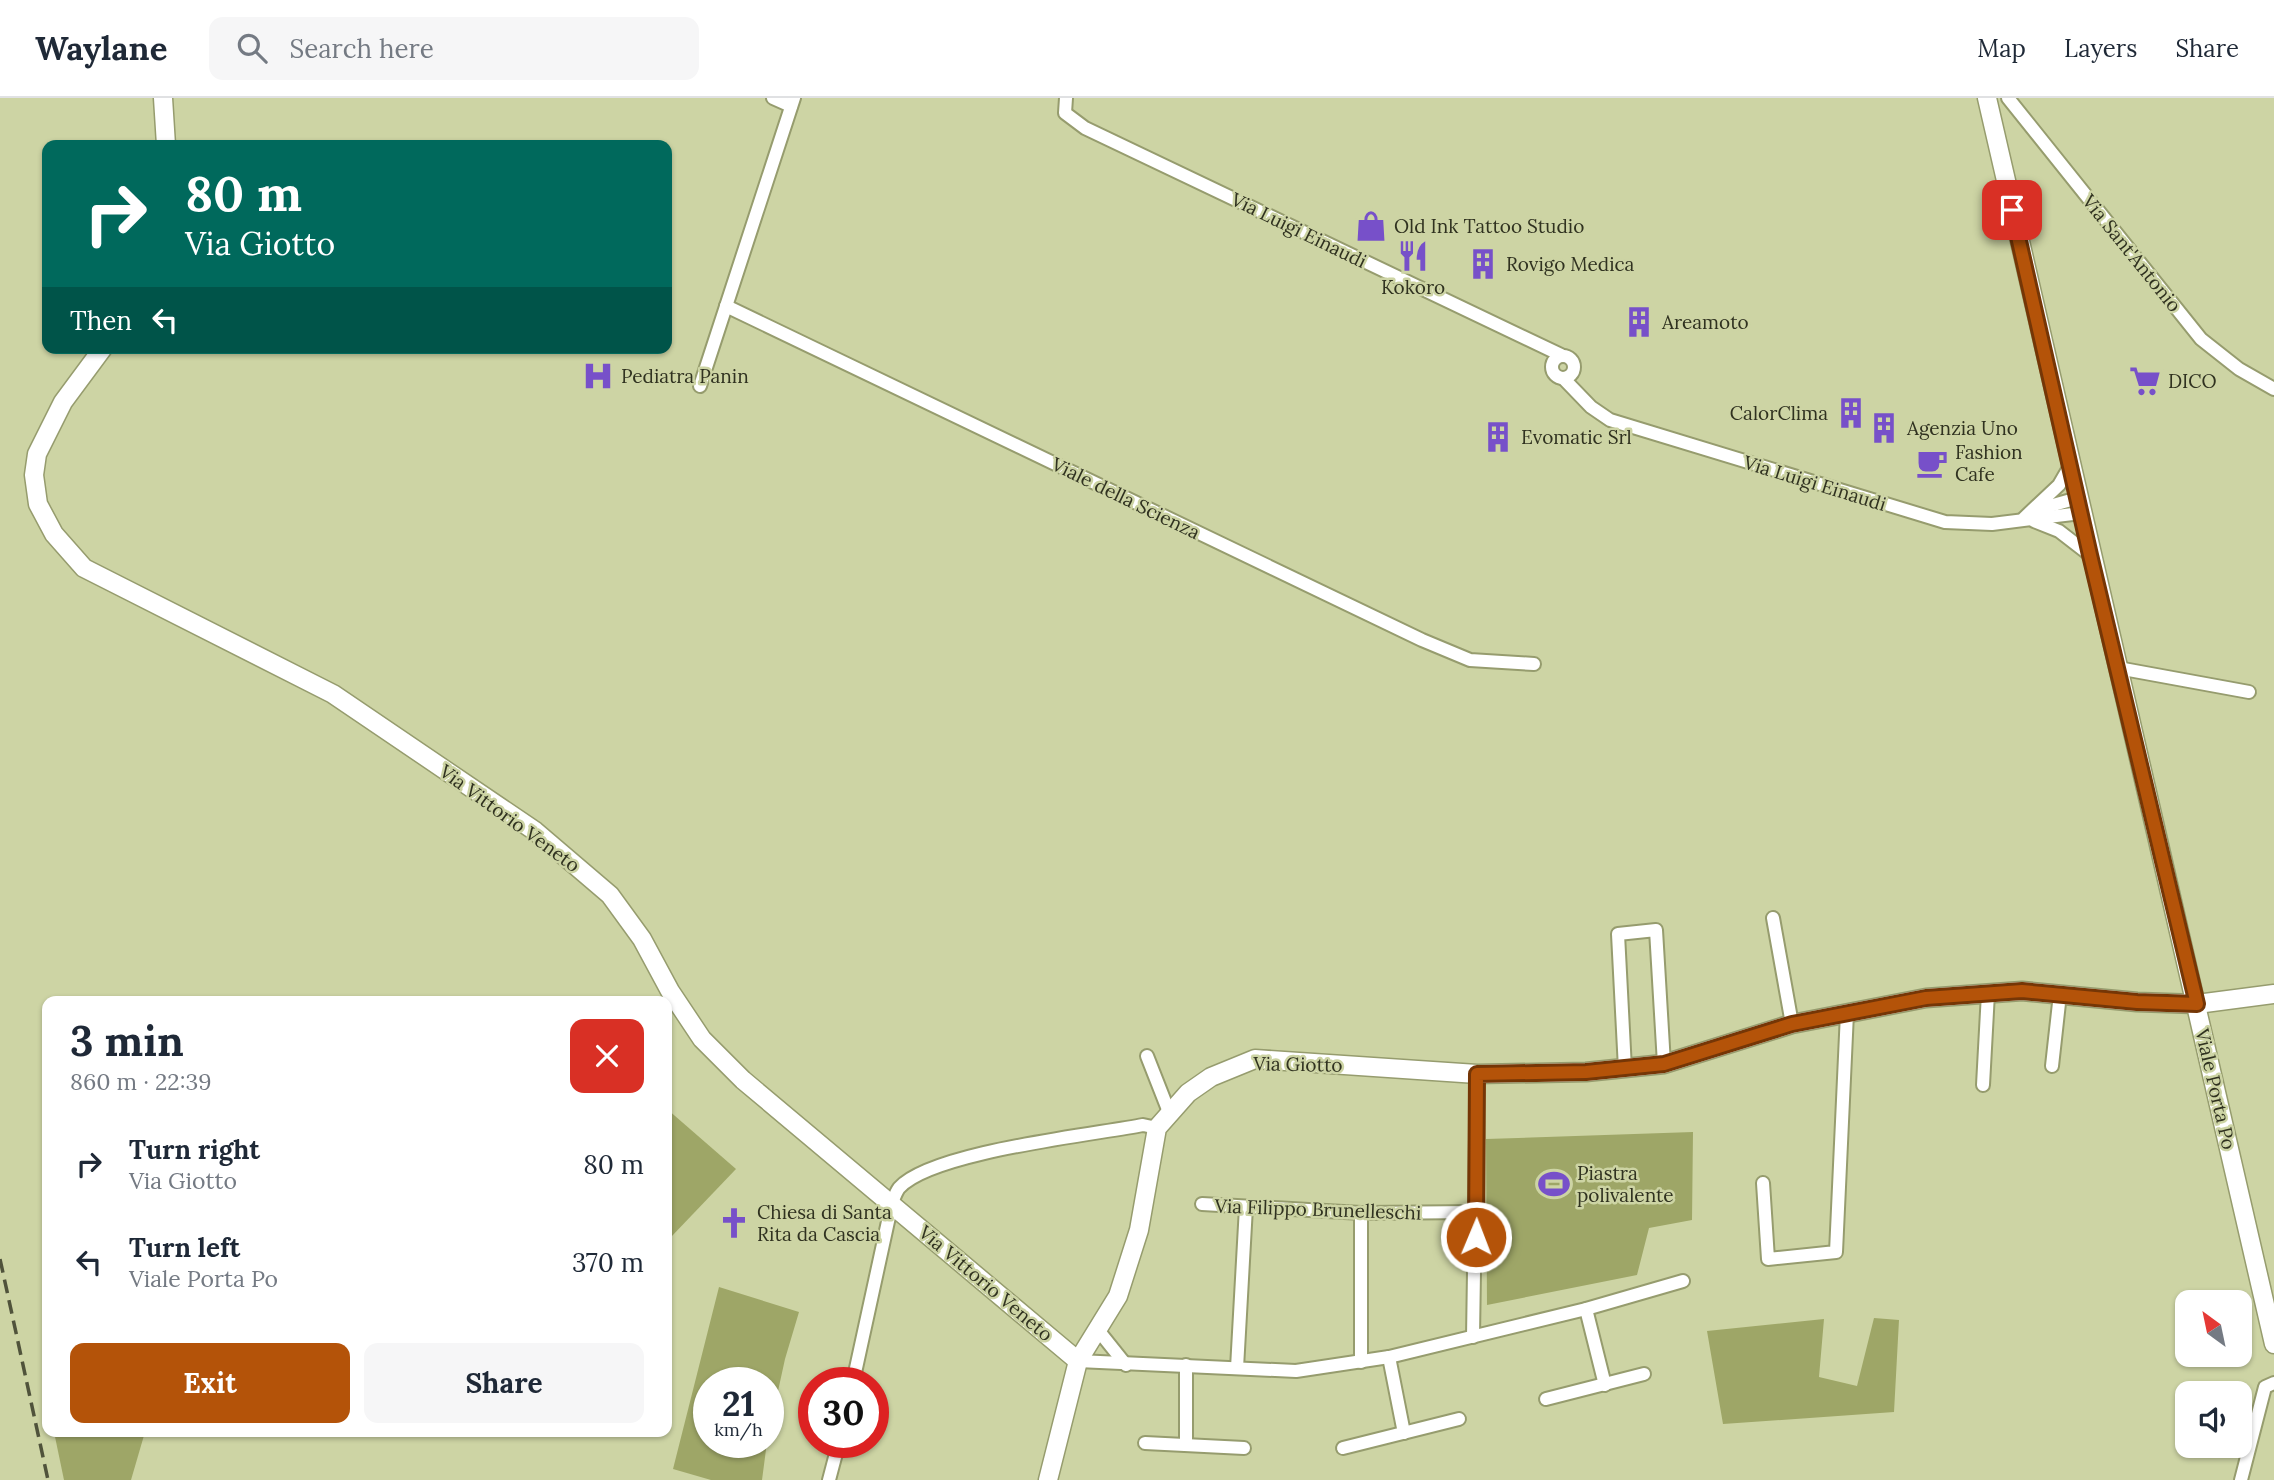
<!DOCTYPE html>
<meta charset="utf-8">
<style>
:root{--surface:#fff;--page:#f6f6f7;--text:#1f2937;--muted:#747a83;--line:#e0e1e3;--accent:#b45309}
body{margin:0;font-family:Lora,serif;background:var(--page);color:var(--text);height:100vh;display:flex;flex-direction:column;font-size:26px;white-space:nowrap}
*{box-sizing:border-box;margin:0}
p{font-size:23px;color:var(--muted)}
.icon{flex:none;width:38px;height:38px;fill:none;stroke:currentColor;stroke-width:2;stroke-linecap:round;stroke-linejoin:round}
.map{position:relative;flex:1;overflow:hidden}
.drawer{position:absolute;left:42px;top:898px;width:630px;height:441px;display:flex;flex-direction:column;background:var(--surface);border-radius:14px;box-shadow:0 2px 5px #0004}
.drawer>*{flex:none}
.top-card{position:absolute;left:42px;top:42px;width:630px;height:214px;border-radius:14px;box-shadow:0 2px 5px #0004;background:#00695c;color:#fff;overflow:hidden}
.needle{width:46px;rotate:327deg}
.tools{position:absolute;left:2175px;top:1192px;display:grid;gap:14px}
.tools a{display:grid;place-items:center;width:77px;height:77px;border-radius:14px;background:var(--surface);box-shadow:0 2px 5px #0004;font-size:35px}
.speed{position:absolute;left:693px;top:1269px;display:flex;gap:14px;font-size:35px;font-weight:700;text-align:center}
.speed>*{display:grid;place-content:center;width:91px;height:91px;border-radius:50%;background:var(--surface);box-shadow:0 2px 5px #0004;line-height:1}
.speed small{font-size:18px;font-weight:400}
.speed .limit{border:10px solid #d22;background:#fff;color:#111}
.pin{position:absolute;display:grid;place-items:center;width:60px;height:60px;color:#fff;margin:-30px;border-radius:14px;box-shadow:0 4px 10px #0006}
.me{position:absolute;width:77px;margin:-38px;rotate:1deg;stroke-linejoin:round;filter:drop-shadow(0 0 5px #0008)}
.turn{display:flex;align-items:center;gap:24px;height:147px;padding:0 28px;font-size:32px}
.turn .icon{width:91px;height:91px;stroke-width:2.5}
.turn b{display:block;font-size:49px;line-height:60px}
.then{display:flex;align-items:center;height:66px;padding:0 28px;background:#0003;gap:14px;font-size:26px}
.round{display:grid;place-items:center;flex:none;width:74px;height:74px;border-radius:14px;background:var(--page)}
.headline{display:flex;align-items:center;justify-content:space-between;height:119px;padding:0 28px}
h1{font-size:42px;font-weight:800;line-height:52px}
.action{display:flex;gap:14px;margin-top:auto;padding:14px 28px}
.action a{flex:1;height:80px;border-radius:14px;background:var(--accent);color:#fff;font-size:28px;font-weight:800;line-height:80px;text-align:center}
.action a+a{background:var(--page);color:var(--text)}
ul{padding:0;list-style:none}
li{display:flex;align-items:center;gap:21px;height:98px;padding:0 28px}
li div{flex:1}
li b{display:block;font-size:26px}
li em{font-style:normal}
header{display:flex;align-items:center;gap:42px;box-sizing:border-box;height:98px;padding:0 35px;background:var(--surface);border-bottom:2px solid var(--line)}
header strong{font-size:33px}
nav{display:flex;gap:38px;margin-inline-start:auto;font-size:24px}
.search{width:490px;height:63px;background:var(--page);display:flex;align-items:center;gap:18px;box-sizing:border-box;padding:0 24px;border-radius:14px;color:var(--muted);font-size:26px}
.map>svg:first-child{display:block}
.green{fill:#9ea667}
.lines{fill:none;stroke-linecap:round;stroke-linejoin:round}
.street-casing{stroke:#969c6e;stroke-width:16}
.secondary-casing{stroke:#969c6e;stroke-width:21}
.street{stroke:#fff;stroke-width:12}
.secondary{stroke:#fff;stroke-width:18}
.rail{stroke:#50533b;stroke-width:3.5;stroke-dasharray:14 7;stroke-linecap:butt}
.route-casing{stroke:#753606;stroke-width:18}
.route{stroke:#b45309;stroke-width:12}
.labels{text-anchor:middle;stroke-width:5;stroke-linejoin:round;paint-order:stroke}
.poi-label{font-size:19px;fill:#303220;stroke:#cdd4a4;text-anchor:start}
.street-label{font-size:19px;fill:#303220;stroke:#cdd4a4}
</style>
<header>
<strong>Waylane</strong>
<div class="search"><svg class="icon" aria-label="search" viewBox="0 0 24 24"><circle cx="10" cy="10" r="6"/><path d="M15 15l6 6"/></svg>Search here</div>
<nav><a>Map</a><a>Layers</a><a>Share</a></nav>
</header>
<div class="map">
<svg width="2274" height="1382" viewBox="0 0 2274 1382">
<rect width="100%" height="100%" fill="#cdd4a4"/>
<!-- green -->
<g class="green">
<polygon points="667,1011 736,1071 671,1139 667,1135"/>
<polygon points="1693,1034 1692,1122 1649,1130 1637,1177 1487,1207 1486,1041"/>
<polygon points="719,1189 799,1214 785,1261 768,1339 768,1284 709,1284 709,1344 767,1344 762,1382 711,1382 673,1371"/>
<polygon points="1874,1220 1899,1222 1894,1314 1723,1326 1707,1233 1824,1221 1819,1279 1857,1288"/>
<polygon points="54,1334 145,1334 131,1382 64,1382"/>
</g>
<g class="lines">
<defs>
<g id="street">
<polyline points="773,0 791,8"/>
<polyline points="1066,0 1065,15 1085,30 1561,257"/>
<polyline points="2008,0 2201,241 2239,271 2274,291"/>
<polyline points="726,208 1422,542 1470,562 1534,566"/>
<circle cx="1563" cy="269" r="11"/>
<polyline points="1563,280 1591,309 1610,322 1945,424 1992,426 2081,415"/>
<polyline points="700,288 794,0"/>
<polyline points="2039,411 2078,400"/>
<polyline points="2024,420 2059,387 2070,368"/>
<polyline points="2034,423 2059,433 2090,457"/>
<polyline points="2118,570 2249,594"/>
<polyline points="1773,820 1792,926"/>
<polyline points="1147,958 1169,1014"/>
<polyline points="2052,968 2060,896"/>
<polyline points="1625,971 1618,836 1656,832 1664,966"/>
<polyline points="1983,987 1988,895"/>
<polyline points="1763,1085 1768,1161 1836,1154 1847,915"/>
<polyline points="1202,1106 1361,1115 1477,1114"/>
<polyline points="1586,1211 1605,1287"/>
<polyline points="1098,1232 1126,1267"/>
<polyline points="1473,1239 1477,976"/>
<polyline points="1389,1259 1404,1335"/>
<polyline points="1078,1263 1296,1273 1389,1259 1586,1211 1683,1183"/>
<polyline points="1361,1264 1361,1115"/>
<polyline points="1186,1267 1186,1347"/>
<polyline points="1237,1270 1246,1109"/>
<path d="M853 1284 892 1105C894 1100 896 1094 899 1090 931 1054 1091 1037 1143 1027L1157 1030"/>
<polyline points="1546,1301 1644,1276"/>
<polyline points="1145,1345 1244,1350"/>
<polyline points="1343,1350 1459,1321"/>
<polyline points="829,1382 839,1344"/>
<polyline points="2241,1382 2265,1289 2274,1285"/>
</g>
<g id="secondary">
<polyline points="163,0 166,47"/>
<polyline points="1987,0 2274,1246"/>
<polyline points="103,250 63,304 37,356 34,377 38,406 54,436 84,470 333,596 535,733 610,797 642,841 670,893 702,941 743,982 1078,1263"/>
<polyline points="1048,1382 1078,1263 1118,1198 1139,1132 1157,1030 1188,995 1211,979 1255,961 1477,976 1586,974 1664,966 1792,926 1926,900 2022,893 2137,904 2197,906 2274,896"/>
</g>
</defs>
<!-- street casing -->
<use href="#street" class="street-casing"/>
<!-- secondary casing -->
<use href="#secondary" class="secondary-casing"/>
<!-- street -->
<use href="#street" class="street"/>
<!-- secondary -->
<use href="#secondary" class="secondary"/>
<!-- rail -->
<polyline class="rail" points="0,1161 48,1382"/>
</g>
<g class="lines">
<defs>
<polyline id="route" points="1476,1139 1477,976 1586,974 1664,966 1792,926 1926,900 2022,893 2137,904 2197,906 2090,457 2012,112"/>
</defs>
<!-- route casing -->
<use href="#route" class="route-casing"/>
<!-- route -->
<use href="#route" class="route"/>
</g>
<!-- icons -->
<defs>
<symbol id="shop-bare" viewBox="-9 -9 18 18"><path d="M-5-2.5h2.3a2.7 3.5 0 0 1 5.4 0H5L5.5 6h-11ZM-1.5-2.5h3a1.5 2.3 0 0 0-3 0Z" fill="#7750c9" stroke="#cdd4a4" stroke-width="2.5" paint-order="stroke"/></symbol>
<symbol id="restaurant-bare" viewBox="-9 -9 18 18"><path d="M-5-6h1v4h1v-4h1v4h1v-4h1v5L-1.5 .5V6h-2V.5L-5-1ZM5-6V6H3V1.5H1.5Q1.5-4 5-6Z" fill="#7750c9" stroke="#cdd4a4" stroke-width="2.5" paint-order="stroke"/></symbol>
<symbol id="building-bare" viewBox="-9 -9 18 18"><path d="M-4-6H4V6H1V3H-1V6H-4ZM-2.5-4.3h1.7v1.8h-1.7ZM.8-4.3h1.7v1.8H.8ZM-2.5-1h1.7V.8h-1.7ZM.8-1h1.7V.8H.8Z" fill="#7750c9" stroke="#cdd4a4" stroke-width="2.5" paint-order="stroke"/></symbol>
<symbol id="hospital-bare" viewBox="-9 -9 18 18"><path d="M-5-5h3v3.5h4V-5h3V5h-3V1.5h-4V5h-3Z" fill="#7750c9" stroke="#cdd4a4" stroke-width="2.5" paint-order="stroke"/></symbol>
<symbol id="supermarket-bare" viewBox="-9 -9 18 18"><path d="M-6-5.5h2.5l.6 2H6L4.5 2H-2.5L-4.4-4H-6ZM-1.5 3.2a1.3 1.3 0 1 0 .1 0ZM3 3.2a1.3 1.3 0 1 0 .1 0Z" fill="#7750c9" stroke="#cdd4a4" stroke-width="2.5" paint-order="stroke"/></symbol>
<symbol id="cafe-bare" viewBox="-9 -9 18 18"><path d="M-5.5-4.5H6V0H3Q3 3.5 0 3.5H-2.5Q-5.5 3.5-5.5 0ZM3-3.2v2h1.7v-2ZM-6 4.5H4V6H-6Z" fill="#7750c9" stroke="#cdd4a4" stroke-width="2.5" paint-order="stroke"/></symbol>
<symbol id="stadium-bare" viewBox="-9 -9 18 18"><path d="M0-5a6.5 5 0 1 0 0 10a6.5 5 0 1 0 0-10ZM-3.5-1.8h7v3.6h-7Z" fill="#7750c9" stroke="#cdd4a4" stroke-width="2.5" paint-order="stroke"/></symbol>
<symbol id="church-bare" viewBox="-9 -9 18 18"><path d="M-1.2-6h2.4v3.5h3.3v2.4h-3.3V6h-2.4V-.1h-3.3v-2.4h3.3Z" fill="#7750c9" stroke="#cdd4a4" stroke-width="2.5" paint-order="stroke"/></symbol>
</defs>
<g fill-rule="evenodd">
<use href="#shop-bare" x="1349" y="106" width="44" height="44"/>
<use href="#restaurant-bare" x="1391" y="136" width="44" height="44"/>
<use href="#building-bare" x="1461" y="144" width="44" height="44"/>
<use href="#building-bare" x="1617" y="202" width="44" height="44"/>
<use href="#hospital-bare" x="576" y="256" width="44" height="44"/>
<use href="#supermarket-bare" x="2123" y="261" width="44" height="44"/>
<use href="#building-bare" x="1829" y="293" width="44" height="44"/>
<use href="#building-bare" x="1862" y="308" width="44" height="44"/>
<use href="#building-bare" x="1476" y="317" width="44" height="44"/>
<use href="#cafe-bare" x="1910" y="343" width="44" height="44"/>
<use href="#stadium-bare" x="1532" y="1064" width="44" height="44"/>
<use href="#church-bare" x="712" y="1103" width="44" height="44"/>
</g>
<g class="labels">
<!-- poi labels -->
<g class="poi-label">
<text x="1394" y="135">Old Ink Tattoo Studio</text>
<text x="1506" y="173">Rovigo Medica</text>
<text x="1413" y="196" text-anchor="middle">Kokoro</text>
<text x="1662" y="231">Areamoto</text>
<text x="621" y="285">Pediatra Panin</text>
<text x="2168" y="290">DICO</text>
<text x="1828" y="322" text-anchor="end">CalorClima</text>
<text x="1907" y="337">Agenzia Uno</text>
<text x="1521" y="346">Evomatic Srl</text>
<text x="1955" y="361">Fashion<tspan x="1955" dy="22">Cafe</tspan></text>
<text x="1577" y="1082">Piastra<tspan x="1577" dy="22">polivalente</tspan></text>
<text x="757" y="1121">Chiesa di Santa<tspan x="757" dy="22">Rita da Cascia</tspan></text>
</g>
<!-- street labels -->
<g class="street-label">
<text transform="translate(1299 132) rotate(26)" y="7">Via Luigi Einaudi</text>
<text transform="translate(2132 155) rotate(51)" y="7">Via Sant'Antonio</text>
<text transform="translate(1815 385) rotate(17)" y="7">Via Luigi Einaudi</text>
<text transform="translate(1126 400) rotate(26)" y="7">Viale della Scienza</text>
<text transform="translate(510 720) rotate(36)" y="7">Via Vittorio Veneto</text>
<text transform="translate(1298 966) rotate(1)" y="7">Via Giotto</text>
<text transform="translate(2216 991) rotate(77)" y="7">Viale Porta Po</text>
<text transform="translate(1318 1111) rotate(2)" y="7">Via Filippo Brunelleschi</text>
<text transform="translate(986 1185) rotate(40)" y="7">Via Vittorio Veneto</text>
</g>
</g>
</svg>
<div class="tools">
<a><svg class="needle" viewBox="-14 -14 28 28"><path d="M0-13l5 13h-10z" fill="#e53935"/><path d="M0 13l5-13h-10z" fill="#747a83"/></svg></a>
<a><svg class="icon" aria-label="sound" viewBox="0 0 24 24"><path d="M4 9h4l5-4v14l-5-4H4zM17 9q2 3 0 6"/></svg></a>
</div>
<div class="speed"><div>21<small>km/h</small></div><div class="limit">30</div></div>
<div class="pin" style="left:2012px;top:112px;background:#d93025"><svg class="icon" aria-label="arrive" viewBox="0 0 24 24"><path d="M6 21V4h12l-3 4 3 4H6"/></svg></div>
<svg class="me" style="left:1476px;top:1139px" viewBox="-20 -20 40 40"><circle r="17" fill="#b45309" stroke="#fff" stroke-width="3"/><path d="M0-11L8 9 0 5-8 9z" fill="#fff"/></svg>
<div class="top-card">
<div class="turn"><svg class="icon" aria-label="right" viewBox="0 0 24 24"><path d="M7 20v-9h11M14 6l5 5-5 5"/></svg><div><b>80 m</b>Via Giotto</div></div>
<div class="then">Then<svg class="icon" aria-label="left" viewBox="0 0 24 24"><path d="M17 20v-9H6M10 6l-5 5 5 5"/></svg></div>
</div>
<section class="drawer">
<div class="headline"><div><h1>3 min</h1><p>860 m · 22:39</p></div><a class="round" style="background:#d93025;color:#fff"><svg class="icon" aria-label="close" viewBox="0 0 24 24"><path d="M6 6l12 12M18 6L6 18"/></svg></a></div>
<ul>
<li><svg class="icon" aria-label="right" viewBox="0 0 24 24"><path d="M7 20v-9h11M14 6l5 5-5 5"/></svg><div><b>Turn right</b><p>Via Giotto</p></div><em>80 m</em></li>
<li><svg class="icon" aria-label="left" viewBox="0 0 24 24"><path d="M17 20v-9H6M10 6l-5 5 5 5"/></svg><div><b>Turn left</b><p>Viale Porta Po</p></div><em>370 m</em></li>
</ul>
<div class="action"><a>Exit</a><a>Share</a></div>
</section>
</div>
